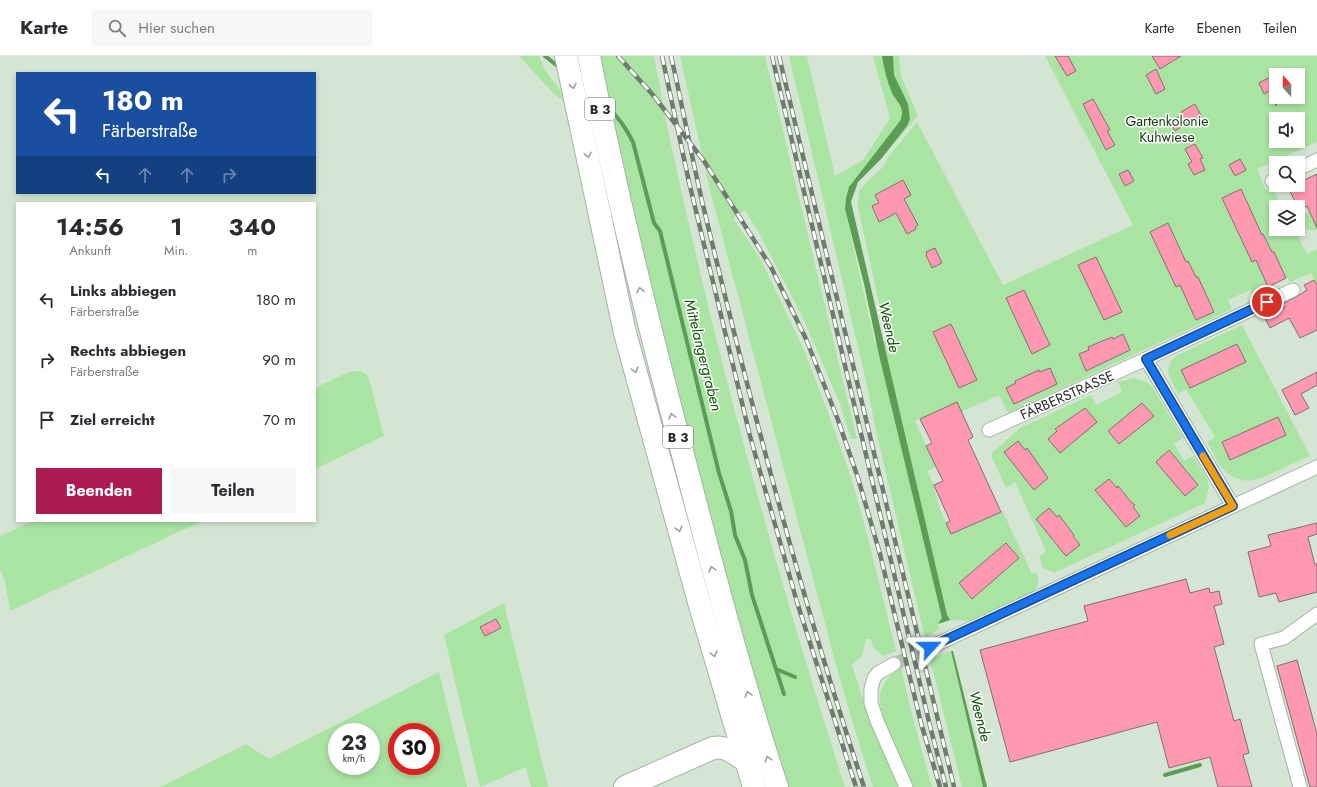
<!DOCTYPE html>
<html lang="de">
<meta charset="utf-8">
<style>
:root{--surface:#fff;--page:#f7f7f7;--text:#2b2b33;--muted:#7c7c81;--line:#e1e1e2;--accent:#ab1b52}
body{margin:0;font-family:Jost,sans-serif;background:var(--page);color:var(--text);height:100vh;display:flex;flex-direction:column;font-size:15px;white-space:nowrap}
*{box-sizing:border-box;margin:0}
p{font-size:13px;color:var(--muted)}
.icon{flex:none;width:22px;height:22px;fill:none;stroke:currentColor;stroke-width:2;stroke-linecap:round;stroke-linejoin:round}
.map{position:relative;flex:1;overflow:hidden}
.side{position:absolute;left:16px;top:146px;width:300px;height:320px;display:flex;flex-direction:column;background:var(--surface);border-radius:0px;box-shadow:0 2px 6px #0003}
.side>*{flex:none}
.guide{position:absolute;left:16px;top:16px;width:300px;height:122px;border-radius:0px;box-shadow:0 2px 6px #0003;background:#1a4fa0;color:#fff;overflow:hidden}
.needle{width:26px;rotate:340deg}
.controls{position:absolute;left:1269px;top:12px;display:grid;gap:8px}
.controls a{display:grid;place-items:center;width:36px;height:36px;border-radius:0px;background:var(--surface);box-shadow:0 2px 6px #0003;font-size:20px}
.speed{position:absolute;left:328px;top:667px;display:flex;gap:8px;font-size:20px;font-weight:700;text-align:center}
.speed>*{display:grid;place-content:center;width:52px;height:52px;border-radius:50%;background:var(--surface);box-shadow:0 2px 6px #0003;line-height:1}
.speed small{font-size:10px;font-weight:400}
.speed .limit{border:6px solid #d22;background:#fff;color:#111}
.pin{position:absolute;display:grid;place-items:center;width:34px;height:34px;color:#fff;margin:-17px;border:2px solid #fff;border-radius:50%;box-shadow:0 1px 4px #0007}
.me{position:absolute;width:44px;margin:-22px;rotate:66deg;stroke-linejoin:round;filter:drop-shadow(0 0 3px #0008)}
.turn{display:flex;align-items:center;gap:14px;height:84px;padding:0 20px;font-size:18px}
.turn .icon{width:52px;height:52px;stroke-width:2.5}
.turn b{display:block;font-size:28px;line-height:34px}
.lanes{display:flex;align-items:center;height:38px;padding:0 20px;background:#0003;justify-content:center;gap:20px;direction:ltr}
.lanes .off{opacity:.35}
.eta{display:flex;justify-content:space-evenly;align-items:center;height:68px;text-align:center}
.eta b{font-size:24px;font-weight:700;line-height:28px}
.button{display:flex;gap:8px;margin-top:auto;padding:8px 20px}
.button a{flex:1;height:46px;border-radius:0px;background:var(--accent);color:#fff;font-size:16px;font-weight:700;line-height:46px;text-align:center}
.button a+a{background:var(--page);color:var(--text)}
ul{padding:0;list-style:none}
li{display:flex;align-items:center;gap:12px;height:60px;padding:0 20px}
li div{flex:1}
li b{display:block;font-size:15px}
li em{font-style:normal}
header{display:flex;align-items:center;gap:24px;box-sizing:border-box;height:56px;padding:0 20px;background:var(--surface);border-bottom:1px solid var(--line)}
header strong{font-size:19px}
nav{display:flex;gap:22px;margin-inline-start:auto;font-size:14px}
.search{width:280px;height:36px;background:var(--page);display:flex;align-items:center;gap:10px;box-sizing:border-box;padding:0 14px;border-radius:0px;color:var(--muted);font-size:15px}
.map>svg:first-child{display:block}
.green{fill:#aae4a3;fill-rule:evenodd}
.water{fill:#5c9d55}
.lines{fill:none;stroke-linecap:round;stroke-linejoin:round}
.stream{stroke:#5c9d55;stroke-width:4}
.building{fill:#ff99b1;stroke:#836c71}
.street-tunnel{stroke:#b2c0b0;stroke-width:13;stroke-dasharray:13 6;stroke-linecap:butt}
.street-casing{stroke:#a4b4a2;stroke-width:15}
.highway-casing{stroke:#a4b4a2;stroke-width:24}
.street{stroke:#fff;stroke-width:13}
.highway{stroke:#fff;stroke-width:22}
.rail-casing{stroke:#707a6e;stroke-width:4.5}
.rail{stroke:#fff;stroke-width:3;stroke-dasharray:9;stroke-linecap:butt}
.oneway{stroke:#9da09d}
.route-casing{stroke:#114b97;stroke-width:10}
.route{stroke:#1a73e8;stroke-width:7}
.slow{stroke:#f59e0b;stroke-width:7}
.labels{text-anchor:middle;stroke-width:3;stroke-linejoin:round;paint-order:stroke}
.shield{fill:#fff;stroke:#676b66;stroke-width:1}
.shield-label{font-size:13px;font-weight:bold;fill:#262c25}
.park-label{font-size:14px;fill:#0d3c09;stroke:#fff}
.street-label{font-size:14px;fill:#262c25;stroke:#fff}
.water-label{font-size:15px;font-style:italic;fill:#10550a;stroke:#fff}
</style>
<header>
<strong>Karte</strong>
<div class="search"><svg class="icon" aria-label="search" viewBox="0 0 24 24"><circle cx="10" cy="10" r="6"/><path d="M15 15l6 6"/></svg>Hier suchen</div>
<nav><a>Karte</a><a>Ebenen</a><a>Teilen</a></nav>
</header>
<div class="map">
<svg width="1317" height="731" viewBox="0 0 1317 731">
<rect width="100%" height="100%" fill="#d5e5d3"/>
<!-- green -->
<g class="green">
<polygon points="519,0 539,0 544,12 553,25 559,32 564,45 555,39"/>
<path d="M599 0H654C660 31 665 62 672 93 719 309 777 521 845 731H787L751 617 675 341 619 96Z"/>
<polygon points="680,0 765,0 857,383 851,383 839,345 802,260 756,171 754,169 745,154 733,162 761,204 804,294 826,351 851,421 864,467 896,595 883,600 873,591 871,583 866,583 862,600 852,609 865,650 899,731 873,731 853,668 836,609 710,134"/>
<path d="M789 0H807L835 120 863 104 890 62 873 0H899L901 20 918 60 881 103 858 126 854 125C846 134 846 142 845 153L875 287 889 284 882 261 858 151 859 134 883 111 889 100 917 66 1003 229 1133 169 1045 0H1317V86L1257 113 1266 134 1272 131 1282 151H1276V173H1294L1307 198 1317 193V229L1311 217 1290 226 1288 222H1286L1268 231 1270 235 1254 243 1250 234 1228 244 1232 253 1008 357 999 339 961 356 957 346 915 365 936 411 927 415 934 429 940 453 951 478 1001 456 1002 454 1032 518 1036 516C1039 524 1039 528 1034 536L973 565 950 564 938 568 939 573 925 582 875 371 868 333ZM1276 19H1298V41H1276ZM1276 63H1298V85H1276Z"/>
<path d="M1317 152V174C1306 175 1298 173 1298 161Z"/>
<path d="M1242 269 1310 400C1300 404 1290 409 1279 414 1259 424 1242 432 1223 413 1216 406 1212 394 1207 386L1215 381 1186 333 1178 338C1170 323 1161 310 1178 299Z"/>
<polygon points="361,315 368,320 384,380 315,413 315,332 349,316"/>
<polygon points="1134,322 1148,327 1154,334 1183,382 1174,388 1184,405 1193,400 1207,422 1209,431 1205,447 1058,515 1053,516 1043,512 1039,501 1046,495 1015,426 1006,432 992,401 992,397 1020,372 1091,339 1096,349 1122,336 1118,326"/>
<polygon points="33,465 202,465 10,555 5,524 0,513 0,480"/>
<polygon points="504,547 548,731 531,731 526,711 480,731 444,579"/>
<polygon points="951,595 983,731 962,731 930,603"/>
<path d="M901 611 910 651 932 731H911L881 659 882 657C876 635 883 624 901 611Z"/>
<path d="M439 616 467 731H161L246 688 269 703ZM337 676H371V710H337ZM397 676H431V710H397Z"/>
</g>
<!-- water -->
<g class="water">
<path d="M882 0H893L894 19 908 48 910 63 907 70 881 103 858 126 851 146 947 559 950 564 938 568 942 562 879 299 864 228 845 153 846 142 849 131 900 65C901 63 902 59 902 56 902 49 895 43 892 37 887 25 884 13 882 0Z"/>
<polygon points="951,595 953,595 987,731 983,731"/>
</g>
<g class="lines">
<!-- stream -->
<g class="stream">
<polyline points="545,0 560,12"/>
<path d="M607 51C619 61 626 72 633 86L654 167 660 175 719 417 731 455 735 479 745 504 752 539 784 638"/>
<polyline points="776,613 795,621"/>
<polyline points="1165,719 1200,709"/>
</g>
</g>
<!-- building -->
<g class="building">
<polygon points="1055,0 1068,0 1076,15 1067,20"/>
<polygon points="1152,0 1181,0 1160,13"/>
<polygon points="1156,13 1165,33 1156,38 1146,19"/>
<polygon points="1276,18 1276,50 1269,35 1264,38 1259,27"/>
<polygon points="1093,43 1110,74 1107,75 1115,89 1106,94 1083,48"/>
<polygon points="1195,48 1202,61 1188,69 1187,67 1175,75 1170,66 1182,59 1181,56"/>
<polygon points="1195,88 1203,102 1200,103 1205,114 1194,119 1188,108 1192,106 1185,93"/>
<polygon points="1240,103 1246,114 1235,120 1229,109"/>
<polygon points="1128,114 1134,125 1125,130 1119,118"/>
<polygon points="1317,118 1317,172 1307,150 1299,154 1288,131 1293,129 1298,129 1298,127"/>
<polygon points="903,124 911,139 904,143 918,169 915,171 916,173 907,178 896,157 879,166 872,150 879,147 875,139"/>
<polygon points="1241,133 1262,179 1263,178 1272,196 1274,196 1286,222 1268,231 1256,204 1252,206 1222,142"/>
<polygon points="1168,167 1186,206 1188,205 1196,221 1198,221 1214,256 1196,264 1180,229 1176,231 1150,176"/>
<polygon points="935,192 942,207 932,212 926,199 927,198 926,196"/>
<polygon points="1096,201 1122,256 1104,264 1078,209"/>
<polygon points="1314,224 1317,229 1317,274 1300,282 1289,262 1270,272 1265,262 1284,252 1282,248 1296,241 1307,234 1304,229"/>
<polygon points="1024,234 1050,289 1032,298 1006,242"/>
<polygon points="951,268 977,324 959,332 933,276"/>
<polygon points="1123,278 1130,294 1086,315 1079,298 1089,294 1088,291 1112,281 1113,283"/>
<polygon points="1237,288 1246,306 1190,332 1181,314"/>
<polygon points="1050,312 1057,328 1014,348 1006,332 1016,327 1015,325 1039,314 1040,316"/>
<polygon points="1317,316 1317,329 1301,338 1309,352 1295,359 1282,334"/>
<polygon points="957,346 973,381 968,384 1001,456 951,478 946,467 950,465 934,429 943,425 926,390 932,387 920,363"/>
<polygon points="1142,347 1154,360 1119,388 1108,375"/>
<polygon points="1085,352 1097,366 1060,397 1048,383 1057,375 1055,373"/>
<polygon points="1278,361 1286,379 1230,404 1222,386"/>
<polygon points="1018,385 1025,394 1027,392 1048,422 1034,434 1004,396"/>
<polygon points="1169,394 1198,429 1185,440 1156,406"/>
<polygon points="1109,423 1117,432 1118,430 1131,446 1135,449 1133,451 1140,460 1126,471 1095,434"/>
<polygon points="1049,452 1057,461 1059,459 1074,479 1073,480 1080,489 1066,500 1036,463"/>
<polygon points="1317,467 1317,478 1308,481 1315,509 1317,508 1317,536 1279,546 1276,537 1259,541 1248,496 1271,490 1268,479"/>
<polygon points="1006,487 1019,502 972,543 959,527"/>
<polygon points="1186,523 1190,537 1209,532 1210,537 1219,535 1222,548 1214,550 1224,588 1214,591 1234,665 1240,663 1249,697 1243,699 1252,731 1218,731 1210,701 1169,712 1157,666 1010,706 980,594 1088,565 1084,550"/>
<polygon points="496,563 501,572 485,580 480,571"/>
<polygon points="1297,604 1317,678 1317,731 1310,731 1277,610"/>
</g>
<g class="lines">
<!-- street-tunnel -->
<polyline class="street-tunnel" points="894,608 931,591"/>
<defs>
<g id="street">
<polyline points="1298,113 1317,104"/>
<polyline points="1272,125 1276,123"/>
<polyline points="1146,303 1293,234"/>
<polyline points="989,374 1146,303 1233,450"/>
<polyline points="931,591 1317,411"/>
<polyline points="894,608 878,617 874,622 871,633 871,647 877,665 906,731"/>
<polyline points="1300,731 1261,588 1284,582 1317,558"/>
</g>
<g id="highway">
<polyline points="566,0 625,277 699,546 733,662 754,731"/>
<path d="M589 0C615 134 648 267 683 399 712 510 741 622 777 731"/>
<path d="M625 731 713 692C726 689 735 698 746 705"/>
</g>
</defs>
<!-- street casing -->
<use href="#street" class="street-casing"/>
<!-- highway casing -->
<use href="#highway" class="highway-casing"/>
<!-- street -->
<use href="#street" class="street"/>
<!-- highway -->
<use href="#highway" class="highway"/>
<defs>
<g id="rail">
<polyline points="618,0 653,39 704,105 771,211 806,283 838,364 858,422 880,498 921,667 940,731"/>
<polyline points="662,0 689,126 750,380 797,546 856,731"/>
<path d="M671 0C682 48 691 97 702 145 749 342 800 538 864 731"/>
<polyline points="772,0 930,670 946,731"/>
<polyline points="779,0 954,731"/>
</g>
</defs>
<!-- rail casing -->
<use href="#rail" class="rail-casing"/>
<!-- rail -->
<use href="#rail" class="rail"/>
</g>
<!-- one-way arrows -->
<defs><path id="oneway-chevron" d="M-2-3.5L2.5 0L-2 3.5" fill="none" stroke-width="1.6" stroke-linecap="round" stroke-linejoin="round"/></defs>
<g class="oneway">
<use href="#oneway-chevron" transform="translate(573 30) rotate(78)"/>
<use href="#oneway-chevron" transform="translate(588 99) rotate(78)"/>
<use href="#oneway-chevron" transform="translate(640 234) rotate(-103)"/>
<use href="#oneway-chevron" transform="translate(635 314) rotate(75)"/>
<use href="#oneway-chevron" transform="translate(672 360) rotate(-105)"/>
<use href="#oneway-chevron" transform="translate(679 473) rotate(75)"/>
<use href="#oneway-chevron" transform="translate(712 513) rotate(-105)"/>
<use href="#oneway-chevron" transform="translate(714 598) rotate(74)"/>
<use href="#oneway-chevron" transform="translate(748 638) rotate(-106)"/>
<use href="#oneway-chevron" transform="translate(768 703) rotate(-108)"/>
</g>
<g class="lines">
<defs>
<polyline id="route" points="930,591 1233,450 1146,303 1267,246"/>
</defs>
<!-- route casing -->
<use href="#route" class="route-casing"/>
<!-- route -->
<use href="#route" class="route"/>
<!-- slow -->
<polyline class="slow" points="1170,479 1233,450 1203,400"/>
</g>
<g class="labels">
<!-- shield labels -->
<g class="shield">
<rect x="585" y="42" width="30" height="22" rx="3"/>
<rect x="663" y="370" width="30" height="22" rx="3"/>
</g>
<g class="shield-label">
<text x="600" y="58">B 3</text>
<text x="678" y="386">B 3</text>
</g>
<!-- park labels -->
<g class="park-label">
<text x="1167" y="70">Gartenkolonie<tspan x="1167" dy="16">Kuhwiese</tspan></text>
</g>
<!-- street labels -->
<g class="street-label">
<text transform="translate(1067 339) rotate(-24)" y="5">FÄRBERSTRASSE</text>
</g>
<!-- water labels -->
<g class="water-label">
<text transform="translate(889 271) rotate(77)" y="5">Weende</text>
<text transform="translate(703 299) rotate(76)" y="5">Mittelangergraben</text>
<text transform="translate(980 660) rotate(76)" y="5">Weende</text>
</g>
</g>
</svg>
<div class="controls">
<a><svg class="needle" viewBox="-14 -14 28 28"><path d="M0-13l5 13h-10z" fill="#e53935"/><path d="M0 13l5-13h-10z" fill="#7c7c81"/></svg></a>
<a><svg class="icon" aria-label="sound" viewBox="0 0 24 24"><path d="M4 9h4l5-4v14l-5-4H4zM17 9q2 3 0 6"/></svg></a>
<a><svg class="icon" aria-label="search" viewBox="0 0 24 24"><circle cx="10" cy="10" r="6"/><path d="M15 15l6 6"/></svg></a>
<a><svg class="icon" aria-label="layers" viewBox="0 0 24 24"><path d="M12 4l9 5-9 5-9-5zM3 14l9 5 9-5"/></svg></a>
</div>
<div class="speed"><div>23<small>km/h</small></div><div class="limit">30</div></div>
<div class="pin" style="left:1267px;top:246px;background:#d93025"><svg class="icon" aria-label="arrive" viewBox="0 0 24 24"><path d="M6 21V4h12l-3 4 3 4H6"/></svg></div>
<svg class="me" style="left:930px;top:591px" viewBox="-20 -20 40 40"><path d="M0-17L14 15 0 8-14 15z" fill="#1a73e8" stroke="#fff" stroke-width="4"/></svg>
<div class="guide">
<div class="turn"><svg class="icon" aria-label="left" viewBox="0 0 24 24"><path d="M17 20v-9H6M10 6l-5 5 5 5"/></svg><div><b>180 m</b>Färberstraße</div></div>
<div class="lanes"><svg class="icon" aria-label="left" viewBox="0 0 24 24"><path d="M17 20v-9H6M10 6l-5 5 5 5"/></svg><svg class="icon off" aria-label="ahead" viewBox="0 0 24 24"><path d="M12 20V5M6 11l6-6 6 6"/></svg><svg class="icon off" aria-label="ahead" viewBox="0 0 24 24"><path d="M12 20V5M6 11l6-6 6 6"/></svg><svg class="icon off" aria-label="right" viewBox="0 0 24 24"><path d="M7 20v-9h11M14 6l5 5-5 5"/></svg></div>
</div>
<section class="side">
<div class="eta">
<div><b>14:56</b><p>Ankunft</p></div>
<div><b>1</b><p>Min.</p></div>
<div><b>340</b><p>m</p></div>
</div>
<ul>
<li><svg class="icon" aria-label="left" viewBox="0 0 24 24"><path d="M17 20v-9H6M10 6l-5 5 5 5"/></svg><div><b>Links abbiegen</b><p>Färberstraße</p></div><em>180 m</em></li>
<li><svg class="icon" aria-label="right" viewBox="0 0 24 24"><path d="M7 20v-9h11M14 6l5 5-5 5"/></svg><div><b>Rechts abbiegen</b><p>Färberstraße</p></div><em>90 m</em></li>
<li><svg class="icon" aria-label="arrive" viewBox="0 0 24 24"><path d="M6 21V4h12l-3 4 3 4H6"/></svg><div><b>Ziel erreicht</b></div><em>70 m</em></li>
</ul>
<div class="button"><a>Beenden</a><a>Teilen</a></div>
</section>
</div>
